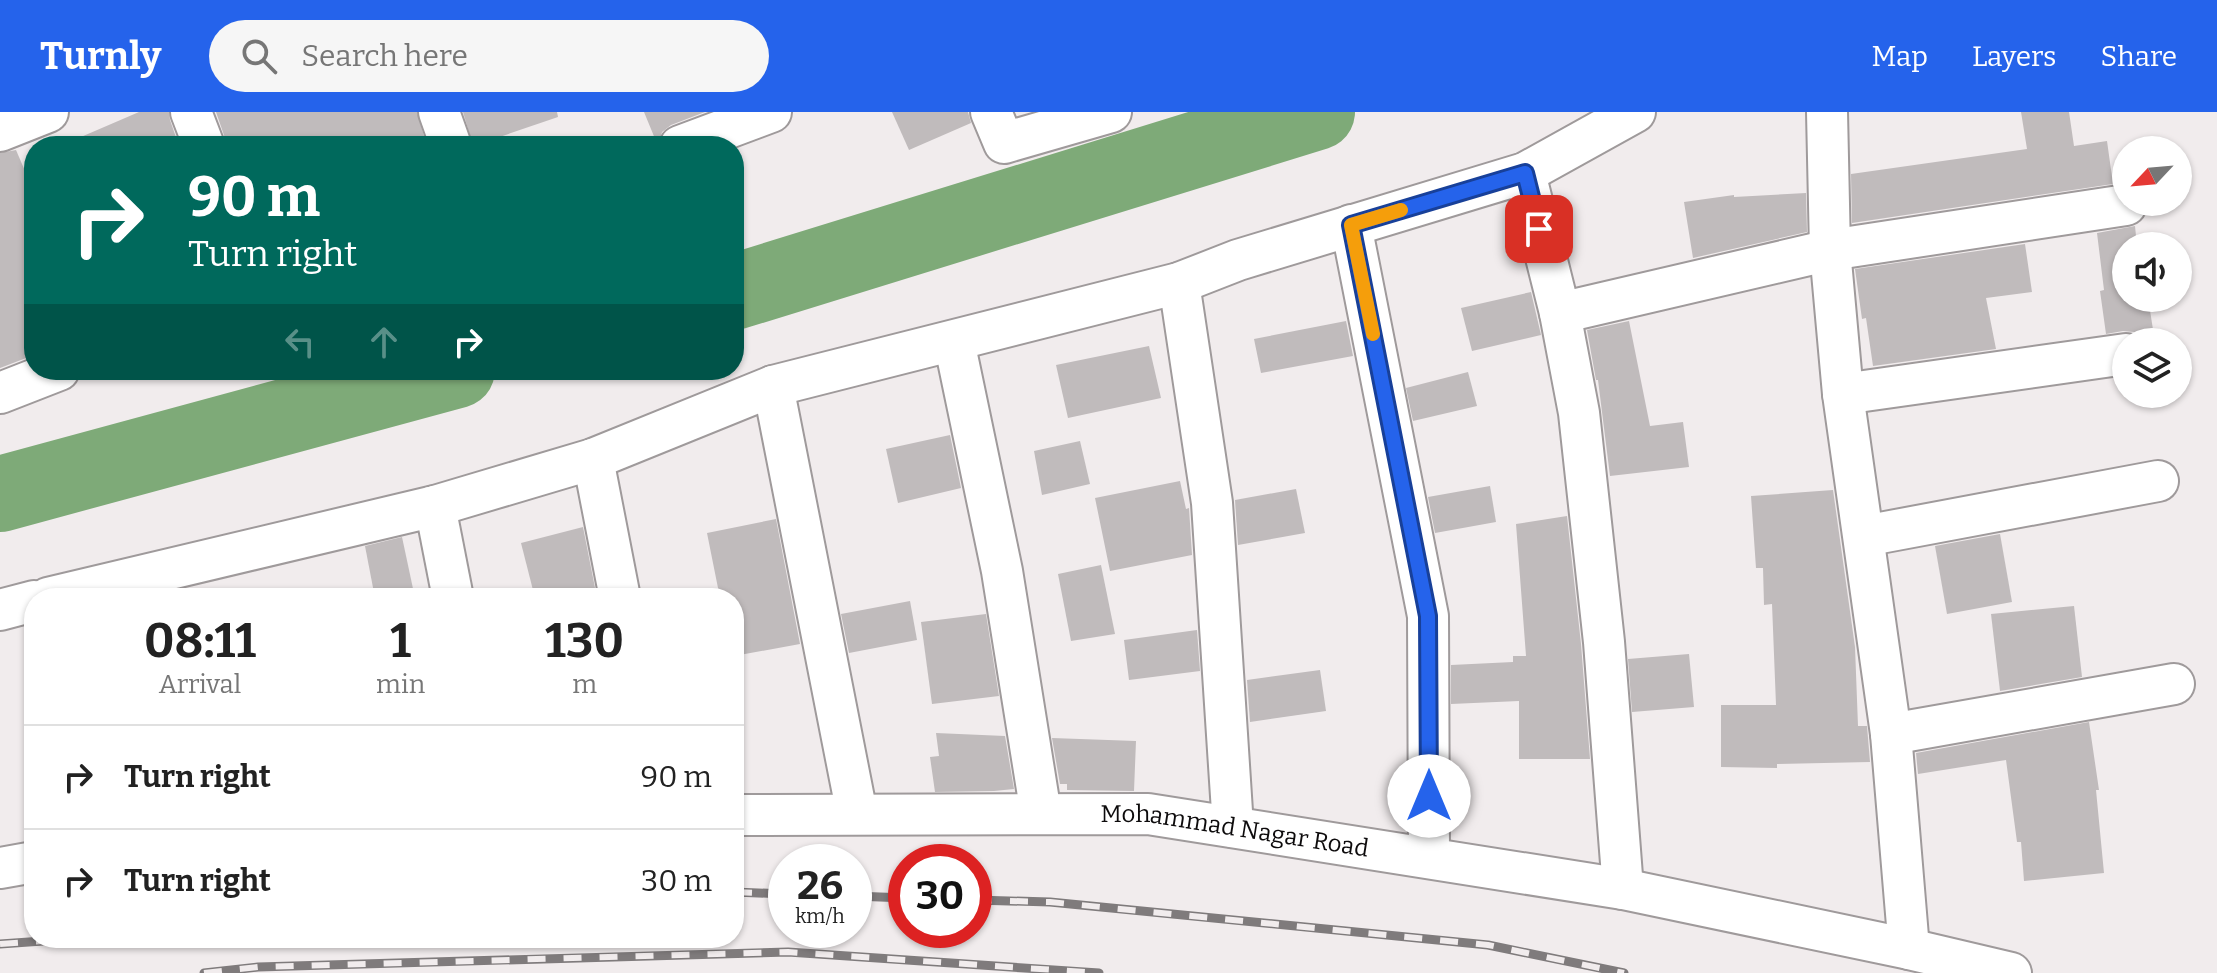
<!DOCTYPE html>
<style>
:root{--surface:#fff;--page:#f6f6f6;--text:#222;--muted:#767676;--line:#e0e0e0;--accent:#2563eb}
body{margin:0;font-family:Bitter,serif;background:var(--page);color:var(--text);height:100vh;display:flex;flex-direction:column;font-size:30px;white-space:nowrap}
*{box-sizing:border-box;margin:0}
p{font-size:26px;color:var(--muted)}
.icon{flex:none;width:44px;height:44px;fill:none;stroke:currentColor;stroke-width:2;stroke-linecap:round;stroke-linejoin:round}
.map{position:relative;flex:1;overflow:hidden}
.details{position:absolute;left:24px;top:476px;width:720px;height:360px;display:flex;flex-direction:column;background:var(--surface);border-radius:32px;box-shadow:0 2px 6px #0004}
.details>*{flex:none}
.top-card{position:absolute;left:24px;top:24px;width:720px;height:244px;border-radius:32px;box-shadow:0 2px 6px #0004;background:#00695c;color:#fff;overflow:hidden}
.needle{width:52px;rotate:244deg}
.controls{position:absolute;left:2112px;top:24px;display:grid;gap:16px}
.controls a{display:grid;place-items:center;width:80px;height:80px;border-radius:50%;background:var(--surface);box-shadow:0 2px 6px #0004;font-size:40px}
.speed{position:absolute;left:768px;top:732px;display:flex;gap:16px;font-size:40px;font-weight:700;text-align:center}
.speed>*{display:grid;place-content:center;width:104px;height:104px;border-radius:50%;background:var(--surface);box-shadow:0 2px 6px #0004;line-height:1}
.speed small{font-size:20px;font-weight:400}
.speed .limit{border:12px solid #d22;background:#fff;color:#111}
.pin{position:absolute;display:grid;place-items:center;width:68px;height:68px;color:#fff;margin:-34px;border-radius:16px;box-shadow:0 4px 12px #0006}
.me{position:absolute;width:88px;margin:-44px;rotate:0deg;stroke-linejoin:round;filter:drop-shadow(0 0 6px #0008)}
.turn{display:flex;align-items:center;gap:28px;height:168px;padding:0 32px;font-size:36px}
.turn .icon{width:104px;height:104px;stroke-width:2.5}
.turn b{display:block;font-size:56px;line-height:68px}
.lanes{display:flex;align-items:center;height:76px;padding:0 32px;background:#0003;justify-content:center;gap:40px;direction:ltr}
.lanes .off{opacity:.35}
.eta{display:flex;justify-content:space-evenly;align-items:center;height:136px;text-align:center}
.eta b{font-size:48px;font-weight:700;line-height:56px}
ul{padding:0;list-style:none}
li{display:flex;align-items:center;gap:24px;height:104px;padding:0 32px;border-top:2px solid var(--line)}
li div{flex:1}
li b{display:block;font-size:30px}
li em{font-style:normal}
header{display:flex;align-items:center;gap:48px;box-sizing:border-box;height:112px;padding:0 40px;background:var(--accent);color:#fff}
header strong{font-size:38px}
nav{display:flex;gap:44px;margin-inline-start:auto;font-size:28px}
.search{width:560px;height:72px;background:var(--page);display:flex;align-items:center;gap:20px;box-sizing:border-box;padding:0 28px;border-radius:44px;color:var(--muted);font-size:30px}
.map>svg:first-child{display:block}
.lines{fill:none;stroke-linecap:round;stroke-linejoin:round}
.river{stroke:#7eaa78;stroke-width:76}
.building{fill:#c0bbbc}
.street-casing{stroke:#9f9a9b;stroke-width:44}
.street{stroke:#fff;stroke-width:40}
.rail-casing{stroke:#7f7b7c;stroke-width:9}
.rail{stroke:#f1eced;stroke-width:6;stroke-dasharray:18;stroke-linecap:butt}
.route-casing{stroke:#184099;stroke-width:20}
.route{stroke:#2563eb;stroke-width:14}
.slow{stroke:#f59e0b;stroke-width:14}
.labels{text-anchor:middle;stroke-width:7;stroke-linejoin:round;paint-order:stroke}
.street-label{font-size:24px;fill:#0d0b0c;stroke:#f1eced}
</style>
<header>
<strong>Turnly</strong>
<div class="search"><svg class="icon" aria-label="search" viewBox="0 0 24 24"><circle cx="10" cy="10" r="6"/><path d="M15 15l6 6"/></svg>Search here</div>
<nav><a>Map</a><a>Layers</a><a>Share</a></nav>
</header>
<div class="map">
<svg width="2217" height="861" viewBox="0 0 2217 861">
<rect width="100%" height="100%" fill="#f1eced"/>
<g class="lines">
<!-- river -->
<g class="river">
<polyline points="734,180 1317,0"/>
<polyline points="0,382 457,258"/>
</g>
</g>
<!-- building -->
<g class="building">
<polygon points="139,0 169,0 170,8 179,34 60,34"/>
<polygon points="216,0 417,0 427,34 226,34 225,26"/>
<polygon points="463,0 557,0 558,5 473,34"/>
<polygon points="644,0 705,0 671,13 662,20 658,34"/>
<polygon points="892,0 968,0 971,11 909,38"/>
<polygon points="2021,0 2069,0 2074,34 2107,29 2113,72 1852,111 1851,62 2027,37"/>
<polygon points="16,38 34,80 34,243 0,256 0,41"/>
<polygon points="1806,81 1807,120 1693,146 1684,90 1734,83 1734,85"/>
<polygon points="2135,114 2137,134 2126,134 2126,186 2148,186 2155,230 2145,230 2134,220 2123,219 2106,222 2100,179 2104,178 2097,121"/>
<polygon points="2025,132 2032,180 1986,186 1996,237 1873,254 1866,206 1862,207 1855,157"/>
<polygon points="1531,180 1541,223 1472,239 1461,196"/>
<polygon points="1346,209 1353,244 1261,261 1254,227"/>
<polygon points="1629,209 1650,314 1683,310 1689,355 1610,364 1598,268 1596,268 1587,218"/>
<polygon points="1149,234 1161,286 1068,306 1056,253"/>
<polygon points="1468,260 1477,294 1413,309 1406,276"/>
<polygon points="950,323 961,376 898,391 886,337"/>
<polygon points="1080,329 1090,372 1042,383 1034,339"/>
<polygon points="1180,369 1186,397 1189,396 1192,443 1110,459 1095,386"/>
<polygon points="1490,374 1496,410 1435,421 1428,385"/>
<polygon points="1296,377 1305,421 1238,433 1235,388"/>
<polygon points="1833,378 1855,535 1858,614 1867,614 1870,650 1777,652 1777,656 1721,655 1721,593 1776,593 1772,492 1764,493 1763,456 1756,456 1751,384"/>
<polygon points="1567,404 1581,532 1590,647 1519,647 1519,589 1451,592 1451,553 1513,550 1513,544 1526,544 1516,412"/>
<polygon points="776,407 800,532 734,544 734,486 720,486 707,421"/>
<polygon points="583,415 597,486 535,486 521,431"/>
<polygon points="2000,422 2012,490 1947,502 1935,434"/>
<polygon points="402,425 415,486 375,486 365,434"/>
<polygon points="1101,453 1115,522 1071,529 1058,462"/>
<polygon points="910,489 917,528 849,541 841,502"/>
<polygon points="2074,494 2082,565 2000,579 1991,502"/>
<polygon points="986,502 999,584 932,592 921,510"/>
<polygon points="1197,518 1200,559 1129,568 1124,528"/>
<polygon points="1689,542 1694,595 1632,600 1628,547"/>
<polygon points="1320,558 1326,599 1250,610 1247,568"/>
<polygon points="2089,610 2099,678 2096,678 2104,761 2024,769 2021,730 2017,730 2006,648 1918,662 1916,641"/>
<polygon points="936,621 1005,624 1014,677 994,679 935,680 930,645 939,644"/>
<polygon points="1052,626 1136,629 1134,679 1067,678 1067,672 1060,672"/>
</g>
<g class="lines">
<defs>
<g id="street">
<polyline points="191,0 204,34"/>
<polyline points="439,0 451,34"/>
<polyline points="991,0 1004,31 1111,0"/>
<polyline points="1827,0 1830,138 1843,282 1891,622 1909,837"/>
<polyline points="0,19 48,0"/>
<polyline points="680,34 771,0"/>
<polyline points="1525,61 1560,201 1579,301 1604,530 1623,777"/>
<polyline points="1351,113 1428,504 1429,745"/>
<polyline points="1179,171 1212,391 1233,715"/>
<polyline points="1560,201 1830,138 2126,93"/>
<polyline points="954,229 1002,459 1041,702"/>
<polyline points="773,274 857,702"/>
<polyline points="0,281 59,258"/>
<polyline points="1843,282 2126,242"/>
<polyline points="593,347 620,486"/>
<polyline points="435,394 453,486"/>
<polyline points="1864,424 2158,369"/>
<polyline points="48,486 435,394 593,347 773,274 1179,171 1238,148 1525,61 1635,0"/>
<polyline points="0,498 34,489"/>
<polyline points="1891,622 2174,572"/>
<path id="s1" d="M734 703 1148 702 1623 777 1909 837 2011 861"/>
<polyline points="0,756 34,750"/>
</g>
</defs>
<!-- street casing -->
<use href="#street" class="street-casing"/>
<!-- street -->
<use href="#street" class="street"/>
<defs>
<g id="rail">
<polyline points="734,780 786,782"/>
<polyline points="854,784 906,786"/>
<polyline points="974,788 1050,790 1488,833 1624,861"/>
<polyline points="0,832 86,826"/>
<polyline points="204,861 258,855 788,840 1099,861"/>
</g>
</defs>
<!-- rail casing -->
<use href="#rail" class="rail-casing"/>
<!-- rail -->
<use href="#rail" class="rail"/>
</g>
<g class="lines">
<defs>
<polyline id="route" points="1429,684 1428,504 1351,113 1525,61 1539,117"/>
</defs>
<!-- route casing -->
<use href="#route" class="route-casing"/>
<!-- route -->
<use href="#route" class="route"/>
<!-- slow -->
<polyline class="slow" points="1373,222 1351,113 1401,98"/>
</g>
<g class="labels">
<!-- street labels -->
<g class="street-label">
<text dy="8" stroke="none"><textPath href="#s1" startOffset="502">Mohammad Nagar Road</textPath></text>
</g>
</g>
</svg>
<div class="controls">
<a><svg class="needle" viewBox="-14 -14 28 28"><path d="M0-13l5 13h-10z" fill="#e53935"/><path d="M0 13l5-13h-10z" fill="#767676"/></svg></a>
<a><svg class="icon" aria-label="sound" viewBox="0 0 24 24"><path d="M4 9h4l5-4v14l-5-4H4zM17 9q2 3 0 6"/></svg></a>
<a><svg class="icon" aria-label="layers" viewBox="0 0 24 24"><path d="M12 4l9 5-9 5-9-5zM3 14l9 5 9-5"/></svg></a>
</div>
<div class="speed"><div>26<small>km/h</small></div><div class="limit">30</div></div>
<div class="pin" style="left:1539px;top:117px;background:#d93025"><svg class="icon" aria-label="arrive" viewBox="0 0 24 24"><path d="M6 21V4h12l-3 4 3 4H6"/></svg></div>
<svg class="me" style="left:1429px;top:684px" viewBox="-20 -20 40 40"><circle r="19" fill="#fff"/><path d="M0-13L10 11 0 6-10 11z" fill="#2563eb"/></svg>
<div class="top-card">
<div class="turn"><svg class="icon" aria-label="right" viewBox="0 0 24 24"><path d="M7 20v-9h11M14 6l5 5-5 5"/></svg><div><b>90 m</b>Turn right</div></div>
<div class="lanes"><svg class="icon off" aria-label="left" viewBox="0 0 24 24"><path d="M17 20v-9H6M10 6l-5 5 5 5"/></svg><svg class="icon off" aria-label="ahead" viewBox="0 0 24 24"><path d="M12 20V5M6 11l6-6 6 6"/></svg><svg class="icon" aria-label="right" viewBox="0 0 24 24"><path d="M7 20v-9h11M14 6l5 5-5 5"/></svg></div>
</div>
<section class="details">
<div class="eta">
<div><b>08:11</b><p>Arrival</p></div>
<div><b>1</b><p>min</p></div>
<div><b>130</b><p>m</p></div>
</div>
<ul>
<li><svg class="icon" aria-label="right" viewBox="0 0 24 24"><path d="M7 20v-9h11M14 6l5 5-5 5"/></svg><div><b>Turn right</b></div><em>90 m</em></li>
<li><svg class="icon" aria-label="right" viewBox="0 0 24 24"><path d="M7 20v-9h11M14 6l5 5-5 5"/></svg><div><b>Turn right</b></div><em>30 m</em></li>
</ul>
</section>
</div>
